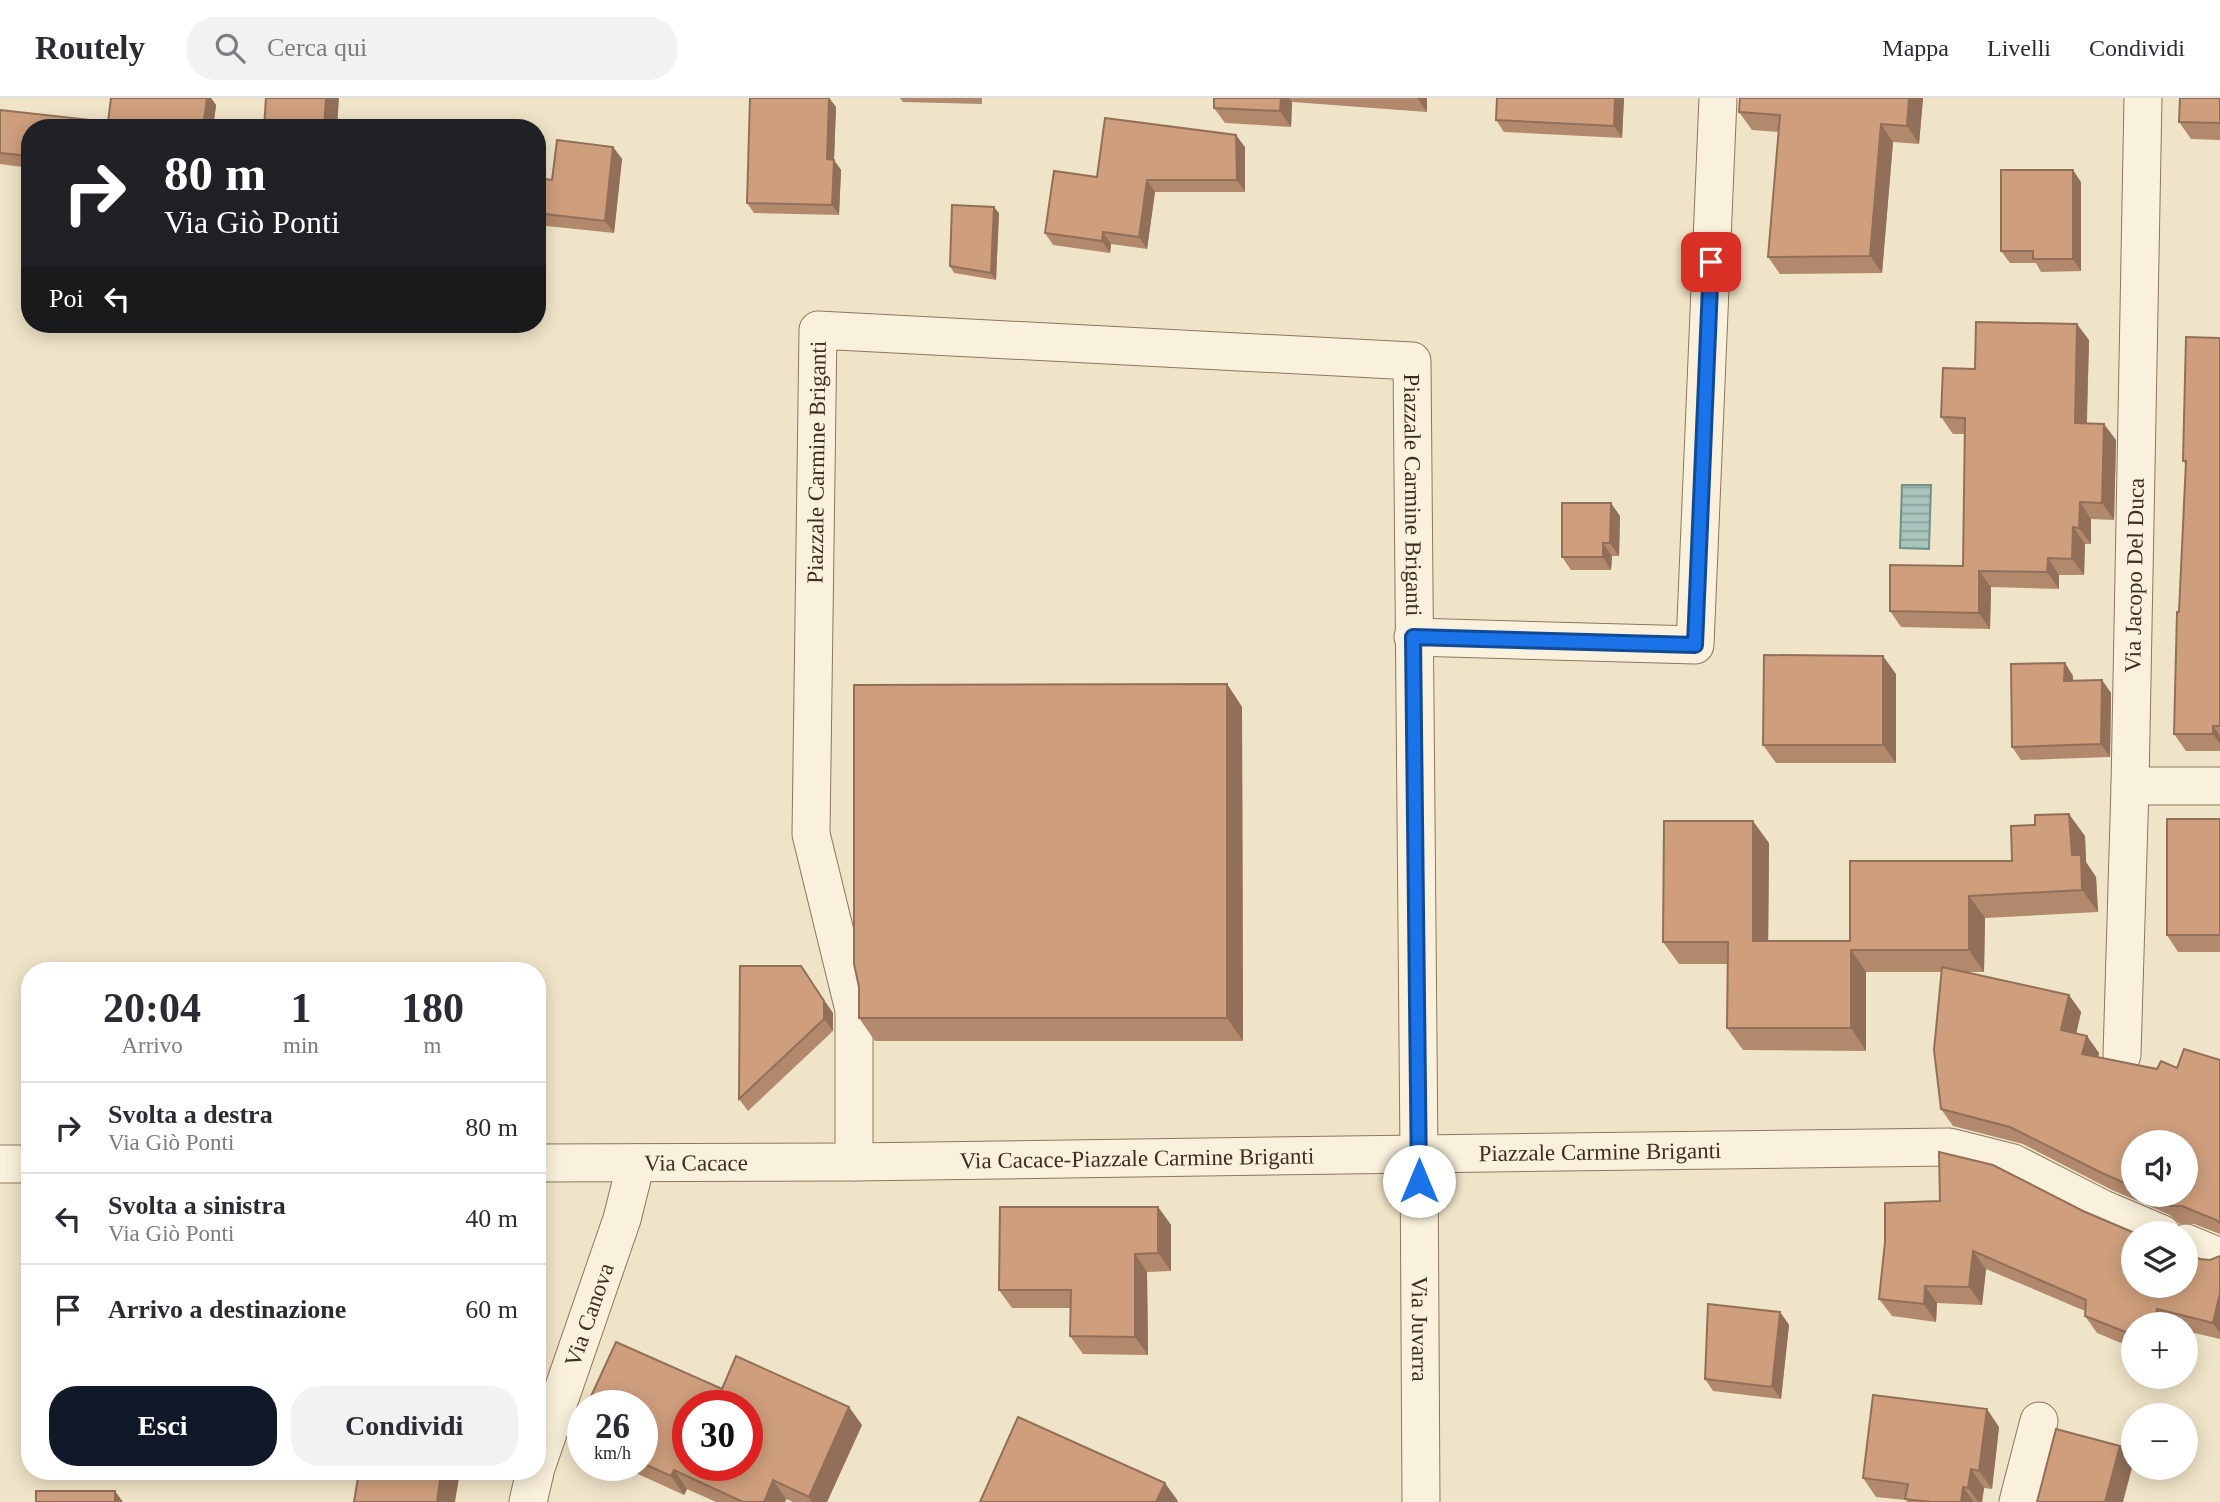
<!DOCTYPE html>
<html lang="it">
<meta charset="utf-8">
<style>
:root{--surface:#fff;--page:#f2f2f3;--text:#2b2b33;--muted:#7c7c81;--line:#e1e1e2;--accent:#111827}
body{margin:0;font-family:Georgia,serif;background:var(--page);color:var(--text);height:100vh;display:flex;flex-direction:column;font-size:26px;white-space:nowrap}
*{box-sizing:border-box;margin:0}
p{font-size:23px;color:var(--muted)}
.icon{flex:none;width:38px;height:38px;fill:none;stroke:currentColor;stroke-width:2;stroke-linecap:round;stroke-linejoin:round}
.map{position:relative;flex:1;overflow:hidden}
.drawer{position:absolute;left:21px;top:864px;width:525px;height:518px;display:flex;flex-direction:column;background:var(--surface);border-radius:28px;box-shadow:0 4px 18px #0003}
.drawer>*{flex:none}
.top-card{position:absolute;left:21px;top:21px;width:525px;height:214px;border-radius:28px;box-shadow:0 4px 18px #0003;background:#202124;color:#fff;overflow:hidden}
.buttons{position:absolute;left:2121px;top:1032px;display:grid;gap:14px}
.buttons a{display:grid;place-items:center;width:77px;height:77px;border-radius:50%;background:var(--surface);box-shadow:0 4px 18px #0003;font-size:35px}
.speed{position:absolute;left:567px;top:1292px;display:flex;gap:14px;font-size:35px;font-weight:700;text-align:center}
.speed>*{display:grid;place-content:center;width:91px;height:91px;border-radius:50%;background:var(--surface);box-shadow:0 4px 18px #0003;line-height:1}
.speed small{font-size:18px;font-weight:400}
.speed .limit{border:10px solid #d22;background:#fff;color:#111}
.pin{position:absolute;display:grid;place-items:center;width:60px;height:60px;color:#fff;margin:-30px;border-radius:14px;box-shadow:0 4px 10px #0006}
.me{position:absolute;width:77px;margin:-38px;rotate:0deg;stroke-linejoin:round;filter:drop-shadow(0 0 5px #0008)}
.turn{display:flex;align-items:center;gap:24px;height:147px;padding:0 28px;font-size:32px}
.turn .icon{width:91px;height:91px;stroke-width:2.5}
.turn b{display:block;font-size:49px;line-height:60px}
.then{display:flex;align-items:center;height:66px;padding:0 28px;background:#0003;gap:14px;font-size:26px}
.eta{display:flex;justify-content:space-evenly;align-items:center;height:119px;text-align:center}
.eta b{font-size:42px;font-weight:700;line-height:49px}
.action{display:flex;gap:14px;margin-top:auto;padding:14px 28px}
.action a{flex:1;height:80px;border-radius:28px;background:var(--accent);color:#fff;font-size:28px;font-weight:700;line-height:80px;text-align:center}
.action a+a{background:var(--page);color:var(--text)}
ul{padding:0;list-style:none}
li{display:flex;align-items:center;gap:21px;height:91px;padding:0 28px;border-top:2px solid var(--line)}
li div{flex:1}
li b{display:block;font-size:26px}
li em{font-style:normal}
header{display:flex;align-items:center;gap:42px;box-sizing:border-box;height:98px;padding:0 35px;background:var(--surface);border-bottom:2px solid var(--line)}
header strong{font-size:33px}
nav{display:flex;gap:38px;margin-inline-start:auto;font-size:24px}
.search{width:490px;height:63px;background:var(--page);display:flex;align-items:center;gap:18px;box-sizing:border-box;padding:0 24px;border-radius:28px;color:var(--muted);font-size:26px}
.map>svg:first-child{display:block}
.water{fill:url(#water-rules);stroke:#6f938a;stroke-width:2}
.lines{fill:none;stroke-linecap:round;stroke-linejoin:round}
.street-casing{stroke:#8d765c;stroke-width:39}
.street{stroke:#faf1dc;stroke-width:37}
.wall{fill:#b2896c;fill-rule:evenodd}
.shaded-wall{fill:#916f58}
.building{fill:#cf9f7d;stroke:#916f58;stroke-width:2;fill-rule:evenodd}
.route-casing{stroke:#114b97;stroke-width:18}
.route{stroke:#1a73e8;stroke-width:12}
.labels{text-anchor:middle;stroke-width:6;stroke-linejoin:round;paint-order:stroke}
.street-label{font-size:23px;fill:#3d2e20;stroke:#f7eed8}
</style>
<header>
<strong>Routely</strong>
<div class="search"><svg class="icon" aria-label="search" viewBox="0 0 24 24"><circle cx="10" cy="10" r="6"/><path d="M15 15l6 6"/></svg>Cerca qui</div>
<nav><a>Mappa</a><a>Livelli</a><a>Condividi</a></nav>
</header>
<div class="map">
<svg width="2220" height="1404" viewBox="0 0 2220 1404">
<defs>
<pattern id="water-rules" width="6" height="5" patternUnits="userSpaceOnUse" patternTransform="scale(1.75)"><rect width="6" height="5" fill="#a9c4bc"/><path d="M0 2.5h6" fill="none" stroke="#8ba098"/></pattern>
</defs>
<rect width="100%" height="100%" fill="#f0e4c8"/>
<!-- water -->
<polygon class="water" points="1902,387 1931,387 1929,451 1900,450"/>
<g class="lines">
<defs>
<g id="street">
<polyline points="1413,539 1695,547 1718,0"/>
<polyline points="2130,688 2220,688"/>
<path id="s1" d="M2122 957 2130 688 2143 0"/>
<path id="s2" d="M854 1064V912L811 736 818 232 1412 263 1419 1056 1949 1049 2013 1065 2103 1111 2162 1136"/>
<path id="s3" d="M537 1065 854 1064 1419 1056 1421 1404"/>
<polyline points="0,1066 30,1066"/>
<polyline points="2186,1145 2220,1159"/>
<path id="s4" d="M537 1367 622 1121 636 1065"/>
<polyline points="528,1404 535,1374"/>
<polyline points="2018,1404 2039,1323"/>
</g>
</defs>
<!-- street casing -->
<use href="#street" class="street-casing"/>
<!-- street -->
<use href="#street" class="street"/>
</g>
<!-- wall -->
<g class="wall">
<polygon points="111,0 211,0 216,7 213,30 30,30 30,70 0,66 0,12 108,24"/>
<polygon points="750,0 829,0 836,9 834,62 841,72 839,117 754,115 747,105"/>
<polygon points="900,0 982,0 982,6 903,4"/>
<polygon points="1214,0 1427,0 1427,14 1292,4 1291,29 1225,25 1214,10"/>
<polygon points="1624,0 1622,40 1504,34 1496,22"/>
<polygon points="1923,0 1919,46 1893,44 1882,175 1780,176 1768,159 1779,34 1752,32 1739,14"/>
<polygon points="2220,0 2220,42 2191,41 2179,24"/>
<polygon points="613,49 622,61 614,135 537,127 537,80 552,82"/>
<polygon points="1245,49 1245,94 1155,94 1147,151 1111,146 1110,155 1053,147 1045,135 1097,79"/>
<polygon points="2081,84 2081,173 2041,174 2036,165 2010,165 2001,153"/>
<polygon points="999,115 996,182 954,175 950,168"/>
<polygon points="2220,240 2220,653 2186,653 2174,636 2186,366 2183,363"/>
<polygon points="2089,242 2087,326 2116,342 2114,422 2091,421 2091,446 2085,446 2084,477 2059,477 2059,491 1991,489 1990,531 1901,529 1890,513 1963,468 1965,336 1953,336 1941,319 1975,271"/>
<polygon points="1620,418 1619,458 1612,458 1611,472 1571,472 1562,459"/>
<polygon points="2065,565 2073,578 2073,583 2102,582 2111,595 2110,659 2021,662 2012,649"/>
<polygon points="1896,576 1896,665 1776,665 1763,647"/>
<polygon points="1227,586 1242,609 1243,943 875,943 859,920"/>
<polygon points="2220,721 2220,854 2178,854 2167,837"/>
<path d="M2085 738 2086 764 2096 779 2098 814 1985 820 1984 874H1966L2069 897 2081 914 2076 936 2099 955 2098 959 2157 971 2177 970 2220 962V1136L2194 1126H2180L2170 1117 2112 1092 2023 1046 1953 1028 1941 1011 1942 874H1866V953L1743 952 1727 930 1728 866H1679L1663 844 1769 745 1768 843H1850L2012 763ZM2133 1045 2186 1097H2133Z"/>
<polygon points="740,868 833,915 833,933 748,1013 739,1001"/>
<polygon points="1158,1109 1171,1127 1171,1173 1147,1174 1148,1257 1083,1256 1070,1238 1070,1210 1012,1210 999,1192"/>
<polygon points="2083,1113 2200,1161 2210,1162 2220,1158 2220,1241 2186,1233 2186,1227 2133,1227 2133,1250 2097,1235 2085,1218 2085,1213 1986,1171 1982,1207 1937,1205 1936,1224 1892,1218 1879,1201 1885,1144"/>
<polygon points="1780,1214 1789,1227 1781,1301 1713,1293 1705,1281"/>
<polygon points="722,1291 862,1327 827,1404 793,1404 786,1401 785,1404 716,1404 687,1391 684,1397 618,1367 642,1367 642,1307"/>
<polygon points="583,1318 583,1346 575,1335"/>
<polygon points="1999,1329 1992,1391 1984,1390 1982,1404 1907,1404 1906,1402 1876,1399 1863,1380"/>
</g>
<!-- shaded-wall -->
<g class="shaded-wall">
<polygon points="207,0 211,0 216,7 213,30 203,30"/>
<polygon points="326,0 339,0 337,30 324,30"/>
<polygon points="829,0 836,9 834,62 841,72 839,117 832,107 827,61"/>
<polygon points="1281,0 1289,0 1292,4 1291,29 1280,13"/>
<polygon points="1417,0 1427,0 1427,14"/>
<polygon points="1615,0 1624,0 1622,40 1614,28"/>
<polygon points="1909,0 1923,0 1919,46 1907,28"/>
<polygon points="1881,26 1893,44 1882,175 1870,158"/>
<polygon points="1236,37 1245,49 1245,94 1237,82"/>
<polygon points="613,49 622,61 614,135 605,123"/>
<polygon points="2073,72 2081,84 2081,173 2073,161"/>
<polygon points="1147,82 1155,94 1147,151 1139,139"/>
<polygon points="994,109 999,115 996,182 991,175"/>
<polygon points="1103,134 1111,146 1110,155 1102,143"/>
<polygon points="2077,226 2089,242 2086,342 2075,325"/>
<polygon points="2104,326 2116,342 2114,422 2102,405"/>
<polygon points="2080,404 2091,421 2091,446 2079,430"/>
<polygon points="1611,405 1620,418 1619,458 1610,445"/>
<polygon points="2073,429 2085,446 2084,477 2072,461"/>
<polygon points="1603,445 1612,458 1611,472 1603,459"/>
<polygon points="2048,460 2059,477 2059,491 2047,474"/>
<polygon points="1979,473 1991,489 1990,531 1979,515"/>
<polygon points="1883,558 1896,576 1896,665 1883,647"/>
<polygon points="2065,565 2073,578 2073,595 2064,583"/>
<polygon points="2102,582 2111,595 2110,659 2101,646"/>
<polygon points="1227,586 1242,609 1243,943 1227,920"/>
<polygon points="2213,628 2220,638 2220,646 2213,636"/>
<polygon points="2069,716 2085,738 2086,764 2096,779 2098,814 2082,792 2072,757"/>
<polygon points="1753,723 1769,745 1768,865 1753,843"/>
<polygon points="1969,798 1985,820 1984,874 1969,852"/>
<polygon points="1851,852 1866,874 1866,953 1851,930"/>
<polygon points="801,868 833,915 833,933 824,921"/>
<polygon points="2069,897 2081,914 2073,950 2061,932"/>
<polygon points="2087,938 2099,955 2095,974 2082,956"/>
<polygon points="1158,1109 1171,1127 1171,1173 1158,1155"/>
<polygon points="1973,1153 1986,1171 1982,1207 1969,1189"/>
<polygon points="1135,1156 1147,1174 1148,1257 1135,1239"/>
<polygon points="1925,1188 1937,1205 1936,1224 1924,1206"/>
<polygon points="2220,1195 2220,1235 2213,1225"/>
<polygon points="2157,1211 2168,1227 2153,1227"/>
<polygon points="1780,1214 1789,1227 1781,1301 1772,1289"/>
<polygon points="849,1309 862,1327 827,1404 812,1404 809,1399"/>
<polygon points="1987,1311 1999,1329 1992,1391 1979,1373"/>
<polygon points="2120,1348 2133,1366 2123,1404 2105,1404"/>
<polygon points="1971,1371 1984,1390 1982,1404 1978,1404 1968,1390"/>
<polygon points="674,1372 687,1391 684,1397 671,1378"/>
<polygon points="441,1374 460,1374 455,1404 437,1404"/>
<polygon points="773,1382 786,1401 785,1404 764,1404"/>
<polygon points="1165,1385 1178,1403 1178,1404 1156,1404"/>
<polygon points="1963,1389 1974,1404 1961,1404"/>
<polygon points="115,1393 123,1404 115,1404"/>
</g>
<!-- building -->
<g class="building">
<polygon points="111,0 207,0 203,30 30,30 30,58 0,55 0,12 108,24"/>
<polygon points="266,0 326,0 324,30 264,30"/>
<polygon points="750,0 829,0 827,61 834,62 832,107 747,105"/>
<polygon points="1214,0 1281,0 1280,13 1214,10"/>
<polygon points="1497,0 1615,0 1614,28 1496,22"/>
<polygon points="1740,0 1909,0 1907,28 1881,26 1870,158 1768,159 1780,17 1739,14"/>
<polygon points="2180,0 2220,0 2220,25 2179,24"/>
<polygon points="1105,20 1236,37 1237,82 1147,82 1139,139 1103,134 1102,143 1045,135 1054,73 1097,79"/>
<polygon points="557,42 613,49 605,123 537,115 537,80 552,82"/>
<polygon points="2001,72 2073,72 2073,161 2033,161 2033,153 2001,153"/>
<polygon points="952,107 994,109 991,175 950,168"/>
<polygon points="1976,224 2077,226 2075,325 2104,326 2102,405 2080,404 2079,430 2073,429 2072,461 2048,460 2047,474 1979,473 1979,515 1890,513 1890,467 1963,468 1965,320 1941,319 1943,270 1975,271"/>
<polygon points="2186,239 2220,240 2220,628 2213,628 2213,636 2174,636 2177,514 2179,514 2186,363 2183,363"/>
<polygon points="1562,405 1611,405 1610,445 1603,445 1603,459 1562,459"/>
<polygon points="1764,557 1883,558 1883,647 1763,647"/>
<polygon points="2065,565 2064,583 2102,582 2101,646 2012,649 2011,566"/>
<polygon points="1227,586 1227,920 859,920 859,889 854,866 854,587"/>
<polygon points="2069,716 2072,757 2081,757 2082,792 1969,798 1969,852 1851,852 1851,930 1727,930 1728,844 1663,844 1664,723 1753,723 1753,843 1850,843 1850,763 2012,763 2011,728 2035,727 2035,717"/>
<rect x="2167" y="721" width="53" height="116"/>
<polygon points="740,868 801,868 824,903 824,921 739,1001"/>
<polygon points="1942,869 2069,897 2061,932 2087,938 2082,956 2157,971 2161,963 2177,970 2184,951 2220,962 2220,1125 2216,1122 2182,1108 2167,1108 2158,1099 2153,1097 2186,1097 2186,1045 2133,1045 2133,1089 2100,1074 2010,1029 1941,1011 1934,952"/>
<polygon points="1939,1054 1993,1067 2083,1113 2137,1136 2133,1136 2133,1188 2186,1188 2186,1155 2200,1161 2210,1162 2220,1158 2220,1195 2213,1225 2157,1211 2153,1227 2133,1227 2133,1237 2085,1218 2086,1202 1973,1153 1969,1189 1925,1188 1924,1206 1879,1201 1885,1144 1885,1105 1940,1103"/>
<polygon points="1000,1109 1158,1109 1158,1155 1135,1156 1135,1239 1070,1238 1071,1192 999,1192"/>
<polygon points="1708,1206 1780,1214 1772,1289 1705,1281"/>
<path d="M616 1244 722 1291 736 1258 849 1309 809 1399 773 1382 764 1404H743L674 1372 671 1378 642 1365V1307H587ZM688 1307H747V1367H688Z"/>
<polygon points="1873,1297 1987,1311 1979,1373 1971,1371 1968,1390 1963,1389 1961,1404 1931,1404 1905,1401 1908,1386 1863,1380"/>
<polygon points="583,1318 583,1338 575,1335"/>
<polygon points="1018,1319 1165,1385 1156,1404 980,1404"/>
<polygon points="2056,1331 2120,1348 2105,1404 2037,1404"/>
<polygon points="359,1374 441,1374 437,1404 354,1404"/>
<rect x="36" y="1393" width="79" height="11"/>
</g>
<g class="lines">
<defs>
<polyline id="route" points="1419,1083 1413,539 1695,547 1711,164"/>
</defs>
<!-- route casing -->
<use href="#route" class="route-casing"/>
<!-- route -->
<use href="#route" class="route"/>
</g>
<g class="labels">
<!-- street labels -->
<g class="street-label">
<text dy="8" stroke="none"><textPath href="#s2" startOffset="705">Piazzale Carmine Briganti</textPath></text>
<text dy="8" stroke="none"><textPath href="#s2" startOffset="1566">Piazzale Carmine Briganti</textPath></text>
<text dy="8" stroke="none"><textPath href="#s1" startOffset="480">Via Jacopo Del Duca</textPath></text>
<text dy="8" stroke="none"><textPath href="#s2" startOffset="2406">Piazzale Carmine Briganti</textPath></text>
<text dy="8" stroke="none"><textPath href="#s3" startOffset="600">Via Cacace-Piazzale Carmine Briganti</textPath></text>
<text dy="8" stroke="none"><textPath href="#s3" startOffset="159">Via Cacace</textPath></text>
<text dy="8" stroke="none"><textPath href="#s4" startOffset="159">Via Canova</textPath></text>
<text dy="8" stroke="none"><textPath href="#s3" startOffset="1057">Via Juvarra</textPath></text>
</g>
</g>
</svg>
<div class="buttons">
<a><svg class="icon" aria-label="sound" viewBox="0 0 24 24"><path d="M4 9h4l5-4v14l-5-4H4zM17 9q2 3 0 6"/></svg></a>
<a><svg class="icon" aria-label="layers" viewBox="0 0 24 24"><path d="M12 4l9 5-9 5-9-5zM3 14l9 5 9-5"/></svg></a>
<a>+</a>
<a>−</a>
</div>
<div class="speed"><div>26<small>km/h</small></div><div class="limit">30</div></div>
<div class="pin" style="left:1711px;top:164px;background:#d93025"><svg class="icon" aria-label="arrive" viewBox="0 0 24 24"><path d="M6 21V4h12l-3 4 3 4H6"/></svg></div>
<svg class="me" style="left:1419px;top:1083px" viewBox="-20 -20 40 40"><circle r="19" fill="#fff"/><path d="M0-13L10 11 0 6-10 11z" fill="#1a73e8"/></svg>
<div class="top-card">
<div class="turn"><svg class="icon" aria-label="right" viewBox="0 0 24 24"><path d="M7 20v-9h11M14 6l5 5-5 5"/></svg><div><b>80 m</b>Via Giò Ponti</div></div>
<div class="then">Poi<svg class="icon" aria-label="left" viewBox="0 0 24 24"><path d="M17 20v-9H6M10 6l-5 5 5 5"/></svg></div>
</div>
<section class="drawer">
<div class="eta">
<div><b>20:04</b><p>Arrivo</p></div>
<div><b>1</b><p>min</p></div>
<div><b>180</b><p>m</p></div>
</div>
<ul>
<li><svg class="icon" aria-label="right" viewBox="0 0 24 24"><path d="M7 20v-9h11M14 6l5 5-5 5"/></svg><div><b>Svolta a destra</b><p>Via Giò Ponti</p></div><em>80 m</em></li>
<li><svg class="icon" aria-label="left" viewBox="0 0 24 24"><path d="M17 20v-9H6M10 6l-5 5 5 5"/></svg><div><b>Svolta a sinistra</b><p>Via Giò Ponti</p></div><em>40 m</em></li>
<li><svg class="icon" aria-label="arrive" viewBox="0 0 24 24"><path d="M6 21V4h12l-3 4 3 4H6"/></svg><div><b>Arrivo a destinazione</b></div><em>60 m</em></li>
</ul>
<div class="action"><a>Esci</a><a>Condividi</a></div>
</section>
</div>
